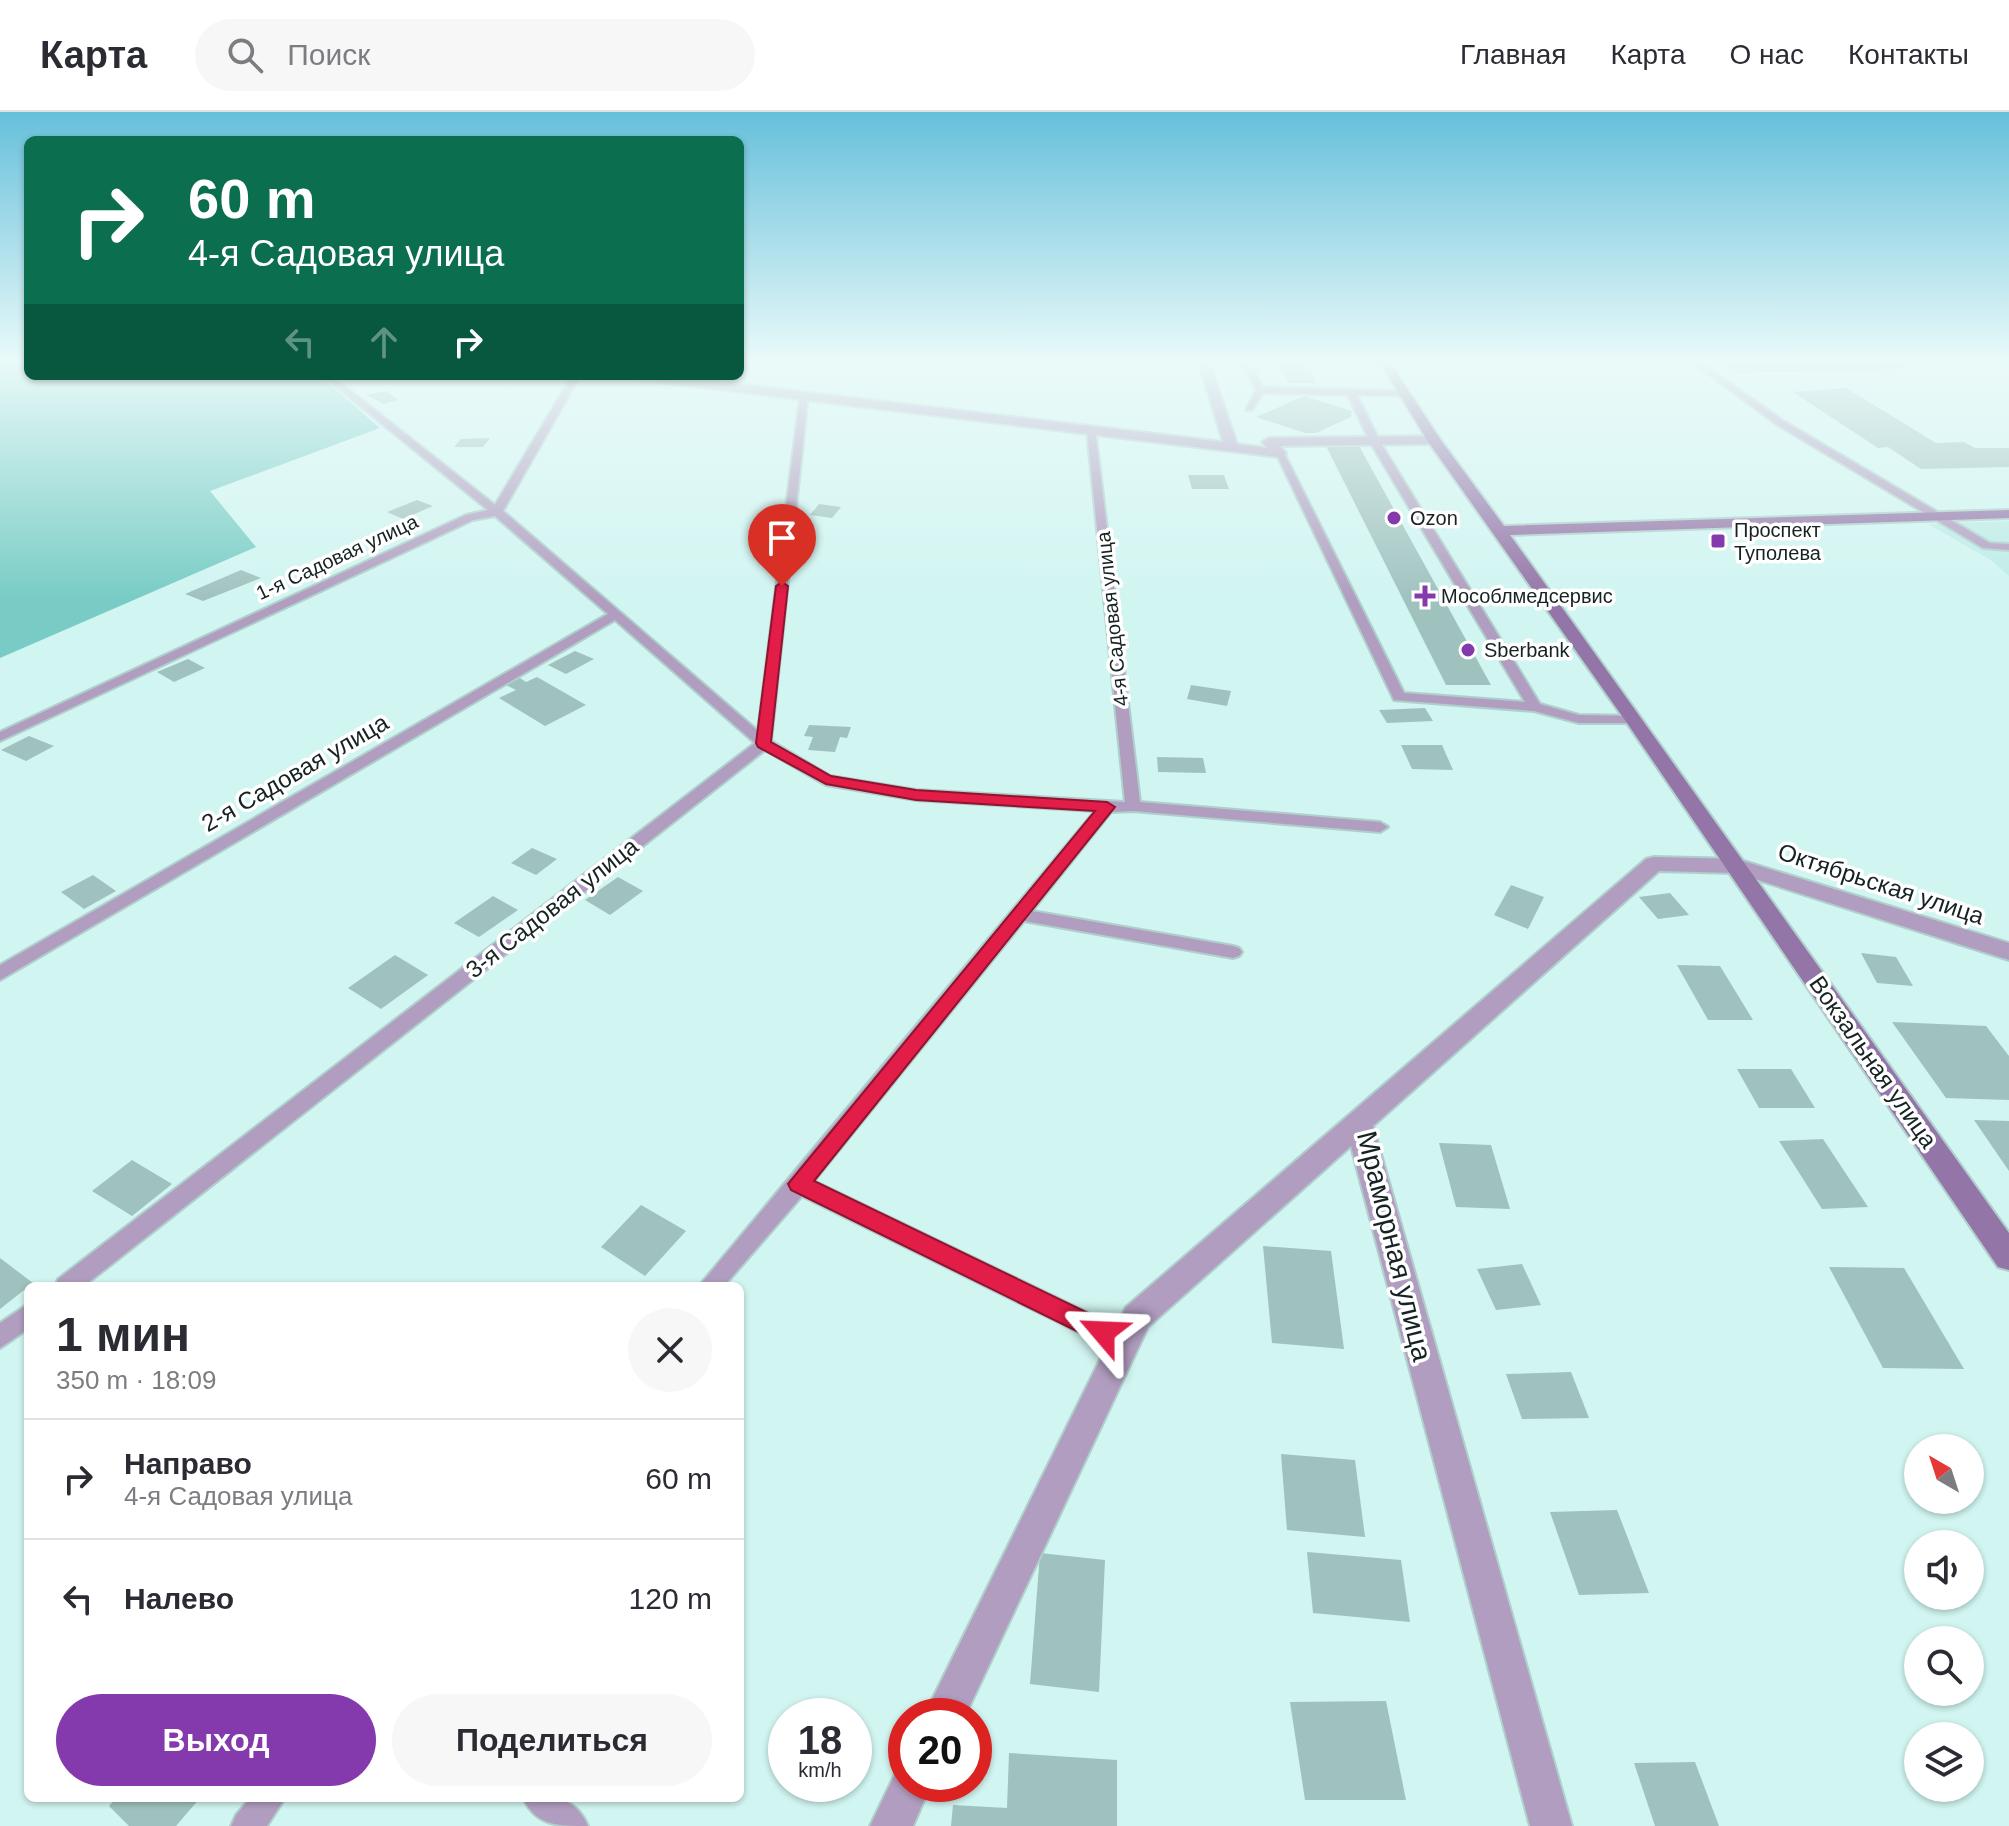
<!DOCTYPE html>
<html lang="ru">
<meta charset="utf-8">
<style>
:root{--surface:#fff;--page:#f7f7f7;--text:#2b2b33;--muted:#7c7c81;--line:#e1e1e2;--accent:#843aac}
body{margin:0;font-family:Arial,sans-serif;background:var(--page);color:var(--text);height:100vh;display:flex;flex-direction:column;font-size:30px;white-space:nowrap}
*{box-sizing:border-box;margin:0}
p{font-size:26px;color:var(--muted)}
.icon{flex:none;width:44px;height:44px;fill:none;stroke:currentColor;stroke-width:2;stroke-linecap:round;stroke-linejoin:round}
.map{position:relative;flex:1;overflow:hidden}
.sheet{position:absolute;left:24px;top:1170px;width:720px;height:520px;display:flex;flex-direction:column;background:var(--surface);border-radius:12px;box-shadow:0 2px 6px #0004}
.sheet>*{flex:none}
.hud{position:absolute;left:24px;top:24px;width:720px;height:244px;border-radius:12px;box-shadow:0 2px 6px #0004;background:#0b6e4f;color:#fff;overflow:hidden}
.needle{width:52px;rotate:321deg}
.buttons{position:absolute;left:1904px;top:1322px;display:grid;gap:16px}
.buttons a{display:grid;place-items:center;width:80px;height:80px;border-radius:50%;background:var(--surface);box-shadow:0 2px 6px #0004;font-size:40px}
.speed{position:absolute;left:768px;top:1586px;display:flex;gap:16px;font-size:40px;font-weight:700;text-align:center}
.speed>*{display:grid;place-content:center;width:104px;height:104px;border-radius:50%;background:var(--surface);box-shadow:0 2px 6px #0004;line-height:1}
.speed small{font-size:20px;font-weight:400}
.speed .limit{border:12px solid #d22;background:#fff;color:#111}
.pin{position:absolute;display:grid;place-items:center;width:68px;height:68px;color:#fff;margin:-82px -34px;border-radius:50% 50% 50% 0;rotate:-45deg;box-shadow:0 0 8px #0007}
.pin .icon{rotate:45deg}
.me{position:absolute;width:88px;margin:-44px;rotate:296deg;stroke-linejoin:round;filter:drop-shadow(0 0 6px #0008)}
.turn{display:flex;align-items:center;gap:28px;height:168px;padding:0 32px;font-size:36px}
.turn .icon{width:104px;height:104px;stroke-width:2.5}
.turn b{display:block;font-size:56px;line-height:68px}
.lanes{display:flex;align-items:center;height:76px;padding:0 32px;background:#0003;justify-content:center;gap:40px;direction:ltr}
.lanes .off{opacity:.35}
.round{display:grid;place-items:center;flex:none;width:84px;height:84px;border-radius:42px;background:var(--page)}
.head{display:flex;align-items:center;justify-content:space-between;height:136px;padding:0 32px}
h1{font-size:48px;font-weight:700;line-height:60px}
.primary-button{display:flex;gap:16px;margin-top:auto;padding:16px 32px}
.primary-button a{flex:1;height:92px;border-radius:48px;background:var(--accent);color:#fff;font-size:32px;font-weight:700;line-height:92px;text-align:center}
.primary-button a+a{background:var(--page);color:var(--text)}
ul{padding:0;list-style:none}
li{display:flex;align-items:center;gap:24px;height:120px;padding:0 32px;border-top:2px solid var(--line)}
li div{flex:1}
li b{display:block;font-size:30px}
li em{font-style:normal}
header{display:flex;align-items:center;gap:48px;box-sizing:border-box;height:112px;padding:0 40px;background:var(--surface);border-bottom:2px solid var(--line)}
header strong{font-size:38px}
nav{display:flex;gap:44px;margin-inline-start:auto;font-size:28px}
.search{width:560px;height:72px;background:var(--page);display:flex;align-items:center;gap:20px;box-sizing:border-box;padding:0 28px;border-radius:44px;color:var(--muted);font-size:30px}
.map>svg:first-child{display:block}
.built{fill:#beece7}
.green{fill:#78ccc5}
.building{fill:#a0c2bf}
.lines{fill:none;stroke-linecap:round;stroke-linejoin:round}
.lane-casing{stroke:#afcfcc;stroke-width:4}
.street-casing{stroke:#afcfcc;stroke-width:4}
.secondary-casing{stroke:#afcfcc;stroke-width:4}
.lane{fill:#b19dbf;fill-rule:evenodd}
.street{fill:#b19dbf;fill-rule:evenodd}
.secondary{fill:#9475a7;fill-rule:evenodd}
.route{fill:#e11d48;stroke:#92132f;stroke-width:2}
.poi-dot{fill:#843aac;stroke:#fff;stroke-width:3}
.labels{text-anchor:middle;stroke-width:7;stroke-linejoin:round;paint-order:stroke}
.far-poi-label{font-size:20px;fill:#162322;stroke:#fff;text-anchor:start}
.far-street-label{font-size:20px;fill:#162322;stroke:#fff}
.street-label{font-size:24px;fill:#162322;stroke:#fff}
.near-street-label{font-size:28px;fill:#162322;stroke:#fff}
</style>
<header>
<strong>Карта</strong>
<div class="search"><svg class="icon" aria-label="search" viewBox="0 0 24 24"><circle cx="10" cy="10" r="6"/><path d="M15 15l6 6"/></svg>Поиск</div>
<nav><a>Главная</a><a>Карта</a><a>О нас</a><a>Контакты</a></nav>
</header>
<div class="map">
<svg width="2009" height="1714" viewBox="0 0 2009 1714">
<rect width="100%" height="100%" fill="#d1f5f1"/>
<!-- built -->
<polygon class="built" points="2009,409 2009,464 1991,448 1928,412"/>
<!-- green -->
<polygon class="green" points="0,249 28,249 28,264 320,264 380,316 210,379 256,435 0,546"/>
<!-- building -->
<g class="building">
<polygon points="1277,249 1305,249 1317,271 1289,271"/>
<polygon points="1719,249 1897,249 1912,257 1737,261"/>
<polygon points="1846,276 1936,331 1964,330 1975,336 2009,336 2009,355 1921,357 1888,335 1878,336 1793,280"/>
<polygon points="386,279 398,288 383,292 367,283"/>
<polygon points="1304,284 1352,299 1351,305 1316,321 1305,321 1256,305"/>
<polygon points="490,326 483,335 454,335 461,327"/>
<polygon points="1326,334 1359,334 1491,573 1446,573"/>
<polygon points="1188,363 1224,363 1229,377 1192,377"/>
<polygon points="417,388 433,394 403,407 387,400"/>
<polygon points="819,392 841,395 832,406 810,403"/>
<polygon points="241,458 261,466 203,489 185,482"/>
<polygon points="575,539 594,547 566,562 548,553"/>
<polygon points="188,547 205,556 174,570 157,560"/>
<polygon points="537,565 586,593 545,614 499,586 516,578 506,573 520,566 526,570"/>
<polygon points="1191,573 1231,579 1227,594 1187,587"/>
<polygon points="1425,596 1433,609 1387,611 1379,598"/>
<polygon points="809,613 851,615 847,626 840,625 835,640 808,638 813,625 804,624"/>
<polygon points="29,624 54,634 26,649 1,638"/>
<polygon points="1401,633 1442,633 1453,658 1412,657"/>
<polygon points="1157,645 1203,646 1206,661 1158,660"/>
<polygon points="532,736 557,747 536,763 511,751"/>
<polygon points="93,763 116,779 84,797 61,780"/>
<polygon points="618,765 643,779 610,803 585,788"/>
<polygon points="1511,773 1544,785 1528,817 1494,803"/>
<polygon points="1670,781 1689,803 1658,807 1639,785"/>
<polygon points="493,784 518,798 479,825 454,811"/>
<polygon points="1861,841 1896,845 1913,874 1877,871"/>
<polygon points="395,843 428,863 381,897 348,876"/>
<polygon points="1677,853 1720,854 1753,908 1708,908"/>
<polygon points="1892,910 1986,914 2009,944 2009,988 1946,986"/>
<polygon points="1737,957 1791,957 1815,996 1759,996"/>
<polygon points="1974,1008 2009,1009 2009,1059"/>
<polygon points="1823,1027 1868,1095 1822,1097 1779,1029"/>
<polygon points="1439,1031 1491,1033 1510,1097 1456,1095"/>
<polygon points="132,1048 172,1072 132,1104 92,1079"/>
<polygon points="641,1093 686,1119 645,1164 601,1135"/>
<polygon points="1263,1134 1331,1139 1344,1237 1272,1231"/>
<polygon points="0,1146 33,1171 0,1197"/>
<polygon points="1522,1152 1541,1193 1496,1198 1477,1157"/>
<polygon points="1829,1155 1904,1156 1964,1257 1883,1256"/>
<polygon points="1571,1260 1589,1306 1522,1307 1506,1262"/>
<polygon points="1281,1342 1355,1348 1365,1425 1287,1418"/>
<polygon points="1617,1398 1649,1481 1579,1483 1550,1400"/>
<polygon points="1307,1440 1401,1448 1410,1510 1313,1501"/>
<polygon points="1040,1441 1105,1448 1099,1580 1030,1572"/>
<polygon points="1386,1589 1406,1688 1305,1688 1290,1590"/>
<polygon points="1009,1641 1117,1648 1117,1714 951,1714 953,1693 1007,1696"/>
<polygon points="1695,1650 1719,1714 1655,1714 1634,1651"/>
<polygon points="116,1686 200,1686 176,1714 129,1714 109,1694"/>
</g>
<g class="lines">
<defs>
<g id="lane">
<polygon points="1240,249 1248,249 1263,275 1409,279 1406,284 1357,283 1380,330 1540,592 1579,603 1635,604 1642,608 1640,611 1579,611 1534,599 1394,588 1275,339 1284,341 1404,581 1525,590 1370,330 1348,283 1263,281 1252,298 1246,298 1256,278"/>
<polygon points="1690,249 1699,249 1782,308 1990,431 2009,432 2009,438 1983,436 1776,312"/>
<polygon points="323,264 332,264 495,393 572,264 580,264 503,399 758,619 800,285 808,283 771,629 830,664 916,678 1125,690 1087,319 1095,317 1140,690 1380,710 1388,715 1380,720 1133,699 1111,700 1032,799 1233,834 1239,836 1242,840 1239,844 1233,846 1024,809 814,1069 1111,1212 1115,1220 1111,1228 1103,1231 1095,1228 802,1084 724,1174 699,1174 1095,699 916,688 826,673 765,638 84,1174 55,1174 58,1167 755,631 615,508 0,868 0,853 608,502 495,404 473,408 0,629 0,620 466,403 488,398"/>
<polygon points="28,1192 28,1217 0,1236 0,1211"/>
<polygon points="250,1686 285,1686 267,1714 231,1714 236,1703"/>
<path d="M523 1686C552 1686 574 1682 588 1714 558 1714 536 1714 523 1686Z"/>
</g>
<g id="street">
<polygon points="1198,249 1209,249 1237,332 1267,336 1262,330 1269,326 1434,324 1441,328 1434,332 1280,334 1286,341 1279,345 640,268 634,264 669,264 1223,330"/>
<polygon points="1654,745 1737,747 2009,831 2009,848 1736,761 1659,759 1373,1014 1572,1714 1530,1714 1351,1034 1148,1215 965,1604 924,1604 1126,1195 1646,747"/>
<polygon points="906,1654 906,1672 931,1672 913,1714 870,1714 897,1658"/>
</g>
<polygon id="secondary" points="1379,249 1389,249 1440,327 1504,414 2009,398 2009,406 1510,423 2009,1121 2009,1158 1998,1155 1627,611 1427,328"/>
</defs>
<!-- lane casing -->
<use href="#lane" class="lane-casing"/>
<!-- street casing -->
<use href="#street" class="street-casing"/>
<!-- secondary casing -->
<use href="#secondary" class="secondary-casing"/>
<!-- lane -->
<use href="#lane" class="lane"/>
<!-- street -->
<use href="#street" class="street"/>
<!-- secondary -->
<use href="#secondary" class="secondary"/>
</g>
<!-- sky -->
<linearGradient id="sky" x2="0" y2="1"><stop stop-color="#66c0db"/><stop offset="0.51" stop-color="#eafaf9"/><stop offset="1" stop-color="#eafaf9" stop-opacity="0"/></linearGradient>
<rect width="2009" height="488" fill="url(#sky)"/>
<!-- route -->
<polygon class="route" points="782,470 788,474 771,630 831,664 916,678 1107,690 1115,695 814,1069 1111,1212 1115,1220 1111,1228 1103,1231 1095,1228 791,1078 788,1072 1095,699 916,688 826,672 758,635 756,631 776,474"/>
<!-- markers -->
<g class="poi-dot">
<circle cx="1394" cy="406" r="8"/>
<rect x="1710" y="421" width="16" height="16" rx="4"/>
<path d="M1421 472h8v8h8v8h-8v8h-8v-8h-8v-8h8z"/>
<circle cx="1468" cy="538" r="8"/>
</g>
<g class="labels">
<!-- far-poi labels -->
<g class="far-poi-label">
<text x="1410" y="413">Ozon</text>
<text x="1734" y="425">Проспект<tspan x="1734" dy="23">Туполева</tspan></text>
<text x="1441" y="491">Мособлмедсервис</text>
<text x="1484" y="545">Sberbank</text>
</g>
<!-- far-street labels -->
<g class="far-street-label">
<text transform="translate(337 445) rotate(-25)" y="7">1-я Садовая улица</text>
<text transform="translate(1112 507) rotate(-96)" y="7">4-я Садовая улица</text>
</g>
<!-- street labels -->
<g class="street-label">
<text transform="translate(295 661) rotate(-30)" y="8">2-я Садовая улица</text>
<text transform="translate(1881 772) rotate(18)" y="8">Октябрьская улица</text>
<text transform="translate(552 796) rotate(-38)" y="8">3-я Садовая улица</text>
<text transform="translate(1873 950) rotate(55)" y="8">Вокзальная улица</text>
</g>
<!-- near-street labels -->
<g class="near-street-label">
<text transform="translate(1395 1134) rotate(76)" y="10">Мраморная улица</text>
</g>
</g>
</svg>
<div class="buttons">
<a><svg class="needle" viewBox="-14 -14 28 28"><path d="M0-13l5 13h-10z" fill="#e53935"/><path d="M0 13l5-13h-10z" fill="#7c7c81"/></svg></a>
<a><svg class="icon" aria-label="sound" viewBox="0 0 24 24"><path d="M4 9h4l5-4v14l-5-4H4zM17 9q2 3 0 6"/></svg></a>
<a><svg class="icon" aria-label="search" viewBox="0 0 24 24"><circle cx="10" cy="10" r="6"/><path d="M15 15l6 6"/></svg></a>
<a><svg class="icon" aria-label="layers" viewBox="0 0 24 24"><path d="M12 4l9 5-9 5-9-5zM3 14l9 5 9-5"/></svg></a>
</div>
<div class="speed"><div>18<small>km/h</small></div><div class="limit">20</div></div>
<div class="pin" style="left:782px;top:474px;background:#d93025"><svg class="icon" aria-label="arrive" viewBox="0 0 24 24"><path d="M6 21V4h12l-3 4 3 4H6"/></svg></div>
<svg class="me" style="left:1103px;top:1220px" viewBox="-20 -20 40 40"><path d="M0-17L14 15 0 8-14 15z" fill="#e11d48" stroke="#fff" stroke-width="4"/></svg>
<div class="hud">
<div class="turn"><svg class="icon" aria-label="right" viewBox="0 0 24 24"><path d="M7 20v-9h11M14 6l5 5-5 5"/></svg><div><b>60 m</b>4-я Садовая улица</div></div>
<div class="lanes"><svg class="icon off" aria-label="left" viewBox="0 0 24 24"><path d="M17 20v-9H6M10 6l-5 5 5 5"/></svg><svg class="icon off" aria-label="ahead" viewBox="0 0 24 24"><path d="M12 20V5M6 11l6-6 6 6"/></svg><svg class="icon" aria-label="right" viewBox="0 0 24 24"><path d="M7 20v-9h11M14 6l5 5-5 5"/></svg></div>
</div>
<section class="sheet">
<div class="head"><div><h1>1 мин</h1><p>350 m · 18:09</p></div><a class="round"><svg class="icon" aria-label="close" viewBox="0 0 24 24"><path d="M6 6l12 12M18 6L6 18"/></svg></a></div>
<ul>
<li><svg class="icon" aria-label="right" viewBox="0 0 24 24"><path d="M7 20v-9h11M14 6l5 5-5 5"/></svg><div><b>Направо</b><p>4-я Садовая улица</p></div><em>60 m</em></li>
<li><svg class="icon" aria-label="left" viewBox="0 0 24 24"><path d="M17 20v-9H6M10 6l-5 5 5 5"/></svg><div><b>Налево</b></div><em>120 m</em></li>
</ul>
<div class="primary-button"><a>Выход</a><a>Поделиться</a></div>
</section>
</div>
